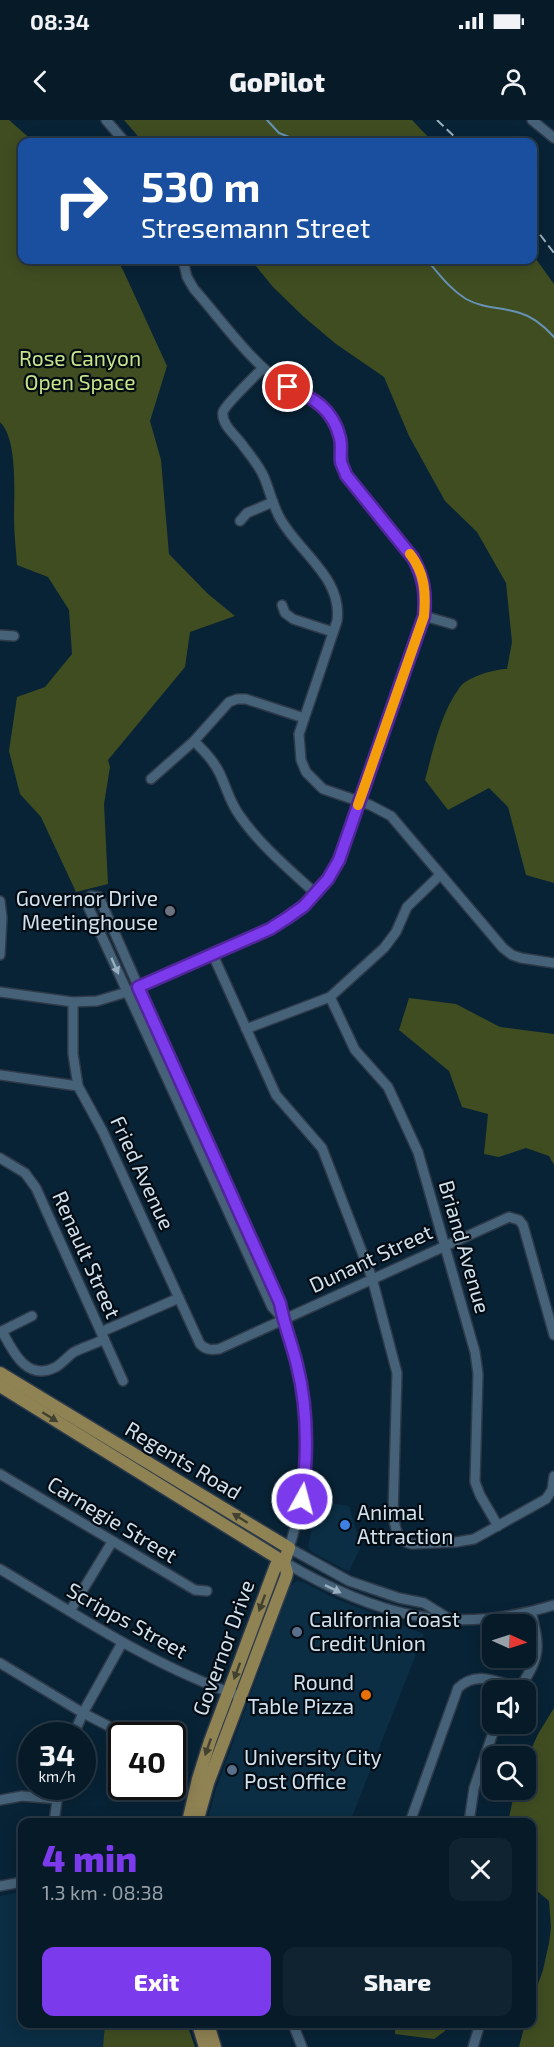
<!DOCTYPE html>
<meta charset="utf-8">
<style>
:root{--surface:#061a28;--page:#0f2330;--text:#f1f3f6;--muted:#98a1a8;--line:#273845;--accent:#7c3aed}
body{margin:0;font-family:"Exo 2",sans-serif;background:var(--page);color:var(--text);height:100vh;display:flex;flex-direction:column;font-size:22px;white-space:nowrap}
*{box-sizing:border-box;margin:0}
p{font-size:20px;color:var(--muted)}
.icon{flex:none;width:33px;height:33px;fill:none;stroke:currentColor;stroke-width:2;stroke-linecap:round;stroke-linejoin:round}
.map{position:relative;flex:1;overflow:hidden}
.sheet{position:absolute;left:18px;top:1698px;width:518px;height:210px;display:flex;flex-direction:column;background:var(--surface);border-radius:12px;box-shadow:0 3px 15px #0003,0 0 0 2px var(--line)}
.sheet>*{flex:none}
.guide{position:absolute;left:18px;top:18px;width:519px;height:126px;border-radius:12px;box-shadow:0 3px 15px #0003,0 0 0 2px var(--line);background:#1a4fa0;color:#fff;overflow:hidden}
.needle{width:39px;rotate:93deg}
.buttons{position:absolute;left:482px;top:1494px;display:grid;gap:12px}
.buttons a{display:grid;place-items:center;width:54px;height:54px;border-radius:12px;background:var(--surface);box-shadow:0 3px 15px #0003,0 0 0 2px var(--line);font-size:30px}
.speed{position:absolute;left:18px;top:1602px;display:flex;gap:12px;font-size:30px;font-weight:700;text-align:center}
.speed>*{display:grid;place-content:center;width:78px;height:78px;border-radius:50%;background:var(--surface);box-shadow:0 3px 15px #0003,0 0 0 2px var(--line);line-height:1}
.speed small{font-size:15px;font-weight:400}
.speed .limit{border:3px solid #111;border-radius:9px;background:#fff;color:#111}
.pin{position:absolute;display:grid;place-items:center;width:51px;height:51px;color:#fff;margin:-26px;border:3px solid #fff;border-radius:50%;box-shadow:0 2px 6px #0007}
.me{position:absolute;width:66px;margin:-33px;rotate:7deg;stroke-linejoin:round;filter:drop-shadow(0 0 4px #0008)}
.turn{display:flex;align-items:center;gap:21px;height:126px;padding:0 24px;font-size:27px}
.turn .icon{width:78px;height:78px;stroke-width:2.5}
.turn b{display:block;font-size:42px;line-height:51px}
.round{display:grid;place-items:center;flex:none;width:63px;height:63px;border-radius:12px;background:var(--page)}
.head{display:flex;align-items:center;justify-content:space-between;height:102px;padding:0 24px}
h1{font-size:36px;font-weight:800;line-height:45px;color:var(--accent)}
.primary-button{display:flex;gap:12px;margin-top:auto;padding:12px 24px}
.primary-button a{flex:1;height:69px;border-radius:12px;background:var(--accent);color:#fff;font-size:24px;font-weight:800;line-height:69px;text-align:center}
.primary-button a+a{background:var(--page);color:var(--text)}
.status{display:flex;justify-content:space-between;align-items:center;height:42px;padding:0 30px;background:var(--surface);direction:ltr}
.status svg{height:16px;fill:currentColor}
header{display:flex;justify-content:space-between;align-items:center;height:78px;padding:0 24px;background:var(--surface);font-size:27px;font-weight:800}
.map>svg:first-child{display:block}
.built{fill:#0b2e44}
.green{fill:#404d21}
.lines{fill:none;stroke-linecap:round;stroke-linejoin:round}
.stream{stroke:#6693b5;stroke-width:2}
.minor-casing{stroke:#2e3a4a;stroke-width:12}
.major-casing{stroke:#2e3a4a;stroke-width:15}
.minor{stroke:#466278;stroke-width:9}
.major{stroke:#8f8253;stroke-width:12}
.rail{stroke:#9eb1bf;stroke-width:2;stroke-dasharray:9 4.5;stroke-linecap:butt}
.oneway{fill:#99aebe}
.oneway2{fill:#424130}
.route-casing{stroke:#51269a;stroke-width:15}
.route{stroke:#7c3aed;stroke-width:10}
.slow{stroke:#f59e0b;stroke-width:10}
.worship-dot{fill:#6b7280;stroke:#030b13;stroke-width:2}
.shop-dot{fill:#3f7fe0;stroke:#030b13;stroke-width:2}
.service-dot{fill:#5c6f8a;stroke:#030b13;stroke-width:2}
.food-dot{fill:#e8710a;stroke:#030b13;stroke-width:2}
.labels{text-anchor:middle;stroke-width:4.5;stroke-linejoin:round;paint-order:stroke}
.park-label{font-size:21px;fill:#c7e48a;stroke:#030b13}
.poi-label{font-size:21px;fill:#d0e0ec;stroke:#030b13;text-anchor:start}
.street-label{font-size:21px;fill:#d0e0ec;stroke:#030b13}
</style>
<div class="status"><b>08:34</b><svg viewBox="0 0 49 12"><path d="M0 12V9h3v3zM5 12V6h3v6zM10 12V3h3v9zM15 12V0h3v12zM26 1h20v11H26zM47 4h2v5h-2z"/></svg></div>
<header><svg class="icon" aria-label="back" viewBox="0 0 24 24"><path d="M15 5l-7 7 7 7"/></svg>GoPilot<svg class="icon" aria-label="person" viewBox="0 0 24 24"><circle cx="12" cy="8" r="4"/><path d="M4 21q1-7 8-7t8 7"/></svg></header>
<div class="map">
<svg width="554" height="1927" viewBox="0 0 554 1927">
<rect width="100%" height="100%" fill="#082336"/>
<!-- built -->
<g class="built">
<polygon points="318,1381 349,1386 361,1426 349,1452 312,1432 308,1427"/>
<polygon points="296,1461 303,1462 334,1478 424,1514 350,1702 207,1702 216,1669 290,1467"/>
<polygon points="22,1772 22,1904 105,1904 103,1927 0,1927 0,1776"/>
</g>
<!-- green -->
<g class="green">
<path d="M0 0H9L34 22H22V140H117L123 150 167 246 150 301 161 340 169 434 208 474 235 496 190 512 185 547 108 640 110 647 104 684 108 764 76 772 41 697 20 674 9 631 17 577 45 567 72 534 69 490 48 457 17 445C16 429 14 414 14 398 14 374 18 319 0 302Z"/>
<polygon points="124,0 412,0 433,22 143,22"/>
<path d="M533 135 554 164V763L526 755 508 687 489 668 448 690 425 660C433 630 441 592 460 567 467 557 495 549 507 549L512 522 506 463 477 412 445 381 409 316 384 257 336 224 304 197 273 167 251 140H532Z"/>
<polygon points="409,878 456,884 500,907 554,914 554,1045 549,1036 526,1028 499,1037 484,1034 488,994 462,987 449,951 399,910"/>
<polygon points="554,1588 554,1927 519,1927 525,1904 531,1904 531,1884 543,1850 549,1823 551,1807 549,1781 531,1766 531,1702 508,1702 515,1670 525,1670 525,1643 538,1614"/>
<polygon points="105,1904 187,1904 195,1927 103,1927"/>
<polygon points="395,1904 449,1904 445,1911 434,1919 395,1914"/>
</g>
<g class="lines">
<!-- stream -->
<g class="stream">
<polyline points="267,0 279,13 302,22"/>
<path d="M427 140C439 154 450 169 466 179 484 189 502 187 520 193 534 197 545 207 554 217"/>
</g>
<defs>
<g id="minor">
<polyline points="106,0 125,22"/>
<polyline points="532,0 554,18"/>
<path d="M263 248C255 256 225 285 223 292 221 304 235 315 241 323 249 334 259 345 264 357 270 371 273 387 281 400 301 434 343 459 337 501L299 614 301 640 306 652 323 669 370 685 391 696 503 828 512 835 521 838 554 843"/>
<polyline points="240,401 247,393 273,382"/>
<polyline points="282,485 285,493 293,499 333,512"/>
<polyline points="424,496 452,504"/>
<polyline points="0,515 14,516"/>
<path d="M194 621C204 631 214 641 220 654 227 669 230 683 240 696 260 725 289 749 315 773"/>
<polyline points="151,659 194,621 229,582 237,579 246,579 304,598"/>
<polyline points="0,781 2,798 0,835"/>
<path d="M213 835 276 975 322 1028 372 1158 397 1253 393 1394C395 1408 397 1422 412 1424L456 1422 474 1419 546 1379 552 1370 554 1356"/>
<path d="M0 872 73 882 97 881 127 872 270 809 287 798 304 786 328 759 339 740 424 496C426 473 424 458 413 438L346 355C340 337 343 319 334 301 323 280 305 277 287 266 254 247 220 198 194 169L187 157 183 140"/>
<polyline points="330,877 355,930 388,967 418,1032 475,1232 478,1254 475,1362 480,1375 498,1406"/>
<path d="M73 882V934L78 966 103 1012 200 1224C206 1230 211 1230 219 1229L509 1097 519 1100 523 1105 554 1215"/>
<polyline points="246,909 330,877 384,828 396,812 407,787 440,755"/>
<polyline points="0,955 78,966"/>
<polyline points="0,1038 25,1053 36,1068 123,1261"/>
<path d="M283 1199 272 1187 86 782 91 776 99 777 203 1014 280 1183C284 1205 292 1224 297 1245 312 1307 308 1368 289 1428L349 1461 399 1478 424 1483 448 1498"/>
<path d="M2 1211C13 1232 27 1262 56 1247 63 1243 68 1236 74 1232 84 1227 95 1224 104 1219"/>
<polyline points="0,1212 32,1196"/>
<polyline points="101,1212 179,1178"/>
<polyline points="0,1354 195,1470 207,1471"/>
<path d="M284 1442C374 1495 451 1517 554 1485"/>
<path d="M0 1449C77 1495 154 1547 240 1576"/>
<polyline points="70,1491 112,1422"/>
<polyline points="0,1543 83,1593 128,1616"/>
<path d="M518 1570C540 1538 541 1530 531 1492"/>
<polyline points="73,1616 83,1593 122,1523"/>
<polyline points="0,1680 22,1676 57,1679"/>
<polyline points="54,1702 59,1666"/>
<path d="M410 1702 458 1568C477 1550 497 1562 519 1568"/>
<polyline points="469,1702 474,1668 496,1604"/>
<polyline points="0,1766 22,1762"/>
<polyline points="293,1904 302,1927"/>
<polyline points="473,1927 480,1904"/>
</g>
<g id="major">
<polyline points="0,1253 289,1428 284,1442 287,1453 286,1457 208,1663 197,1702"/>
<polyline points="0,1266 284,1442"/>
<polyline points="188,1702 198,1659 210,1621 276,1445 284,1442"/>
<polyline points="198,1904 205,1927"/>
<polyline points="208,1904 215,1927"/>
</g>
</defs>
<!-- minor casing -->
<use href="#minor" class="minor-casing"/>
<!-- major casing -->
<use href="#major" class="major-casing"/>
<!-- minor -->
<use href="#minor" class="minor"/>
<!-- major -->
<use href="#major" class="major"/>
<!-- rail -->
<g class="rail">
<polyline points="437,0 460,22"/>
<polyline points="532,104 554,133"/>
</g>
</g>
<!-- one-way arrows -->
<defs><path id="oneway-solid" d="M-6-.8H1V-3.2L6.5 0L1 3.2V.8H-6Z" transform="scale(1.5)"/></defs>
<g class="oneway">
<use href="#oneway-solid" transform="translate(115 846) rotate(66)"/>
<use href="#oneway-solid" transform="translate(333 1469) rotate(26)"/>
</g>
<g class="oneway2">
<use href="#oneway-solid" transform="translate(50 1297) rotate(32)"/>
<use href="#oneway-solid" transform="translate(240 1398) rotate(-148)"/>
<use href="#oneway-solid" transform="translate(262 1483) rotate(110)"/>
<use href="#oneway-solid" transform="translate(237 1551) rotate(110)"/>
<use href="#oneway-solid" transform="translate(208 1627) rotate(109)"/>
</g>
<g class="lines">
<defs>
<path id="route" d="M288 267C314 278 333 289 340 318 342 326 340 334 341 342 342 346 345 351 346 355L413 438C424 458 426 473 424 496L339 740 328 759 304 786 287 798 270 809 138 867 280 1183C284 1205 292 1224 297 1245 308 1289 308 1334 302 1379"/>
</defs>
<!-- route casing -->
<use href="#route" class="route-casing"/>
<!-- route -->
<use href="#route" class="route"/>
<!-- slow -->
<path class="slow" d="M358 685 424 496C426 473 425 453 410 434"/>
</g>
<!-- markers -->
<circle class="worship-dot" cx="170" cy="791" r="6"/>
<circle class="shop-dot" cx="345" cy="1405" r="6"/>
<g class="service-dot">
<circle cx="297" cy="1512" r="6"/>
<circle cx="232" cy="1650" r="6"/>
</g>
<circle class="food-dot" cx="366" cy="1575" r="6"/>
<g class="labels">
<!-- park labels -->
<g class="park-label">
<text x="80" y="246">Rose Canyon<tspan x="80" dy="24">Open Space</tspan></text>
</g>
<!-- poi labels -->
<g class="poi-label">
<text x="158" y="786" text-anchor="end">Governor Drive<tspan x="158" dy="24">Meetinghouse</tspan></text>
<text x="357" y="1400">Animal<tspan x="357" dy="24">Attraction</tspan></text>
<text x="309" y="1507">California Coast<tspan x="309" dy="24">Credit Union</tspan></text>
<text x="354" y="1570" text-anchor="end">Round<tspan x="354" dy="24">Table Pizza</tspan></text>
<text x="244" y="1645">University City<tspan x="244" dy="24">Post Office</tspan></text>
</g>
<!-- street labels -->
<g class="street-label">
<text transform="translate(142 1053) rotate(65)" y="7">Fried Avenue</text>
<text transform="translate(464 1127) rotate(74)" y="7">Briand Avenue</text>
<text transform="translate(86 1135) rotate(66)" y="7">Renault Street</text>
<text transform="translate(371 1139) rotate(-25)" y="7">Dunant Street</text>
<text transform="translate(183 1341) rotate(31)" y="7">Regents Road</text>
<text transform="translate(112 1400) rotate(31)" y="7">Carnegie Street</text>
<text transform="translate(127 1501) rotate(29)" y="7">Scripps Street</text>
<text transform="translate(224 1528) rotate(-70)" y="7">Governor Drive</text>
</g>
</g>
</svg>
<div class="buttons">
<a><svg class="needle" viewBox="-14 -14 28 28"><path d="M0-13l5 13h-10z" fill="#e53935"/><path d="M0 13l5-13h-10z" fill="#98a1a8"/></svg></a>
<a><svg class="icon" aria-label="sound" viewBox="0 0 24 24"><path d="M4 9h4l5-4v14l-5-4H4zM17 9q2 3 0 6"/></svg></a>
<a><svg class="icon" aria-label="search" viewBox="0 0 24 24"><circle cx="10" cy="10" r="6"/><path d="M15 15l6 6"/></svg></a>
</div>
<div class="speed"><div>34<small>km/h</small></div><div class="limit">40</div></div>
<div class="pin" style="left:288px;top:267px;background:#d93025"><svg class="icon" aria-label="arrive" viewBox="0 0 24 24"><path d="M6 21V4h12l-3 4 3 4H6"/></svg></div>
<svg class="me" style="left:302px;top:1379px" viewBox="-20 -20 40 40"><circle r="17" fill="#7c3aed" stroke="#fff" stroke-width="3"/><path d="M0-11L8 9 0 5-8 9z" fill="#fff"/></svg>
<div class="guide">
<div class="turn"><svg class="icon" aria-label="right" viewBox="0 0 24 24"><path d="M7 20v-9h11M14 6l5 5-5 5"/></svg><div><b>530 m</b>Stresemann Street</div></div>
</div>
<section class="sheet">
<div class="head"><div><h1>4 min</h1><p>1.3 km · 08:38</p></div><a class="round"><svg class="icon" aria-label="close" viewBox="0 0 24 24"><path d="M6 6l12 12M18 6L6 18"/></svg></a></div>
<div class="primary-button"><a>Exit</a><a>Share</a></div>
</section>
</div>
